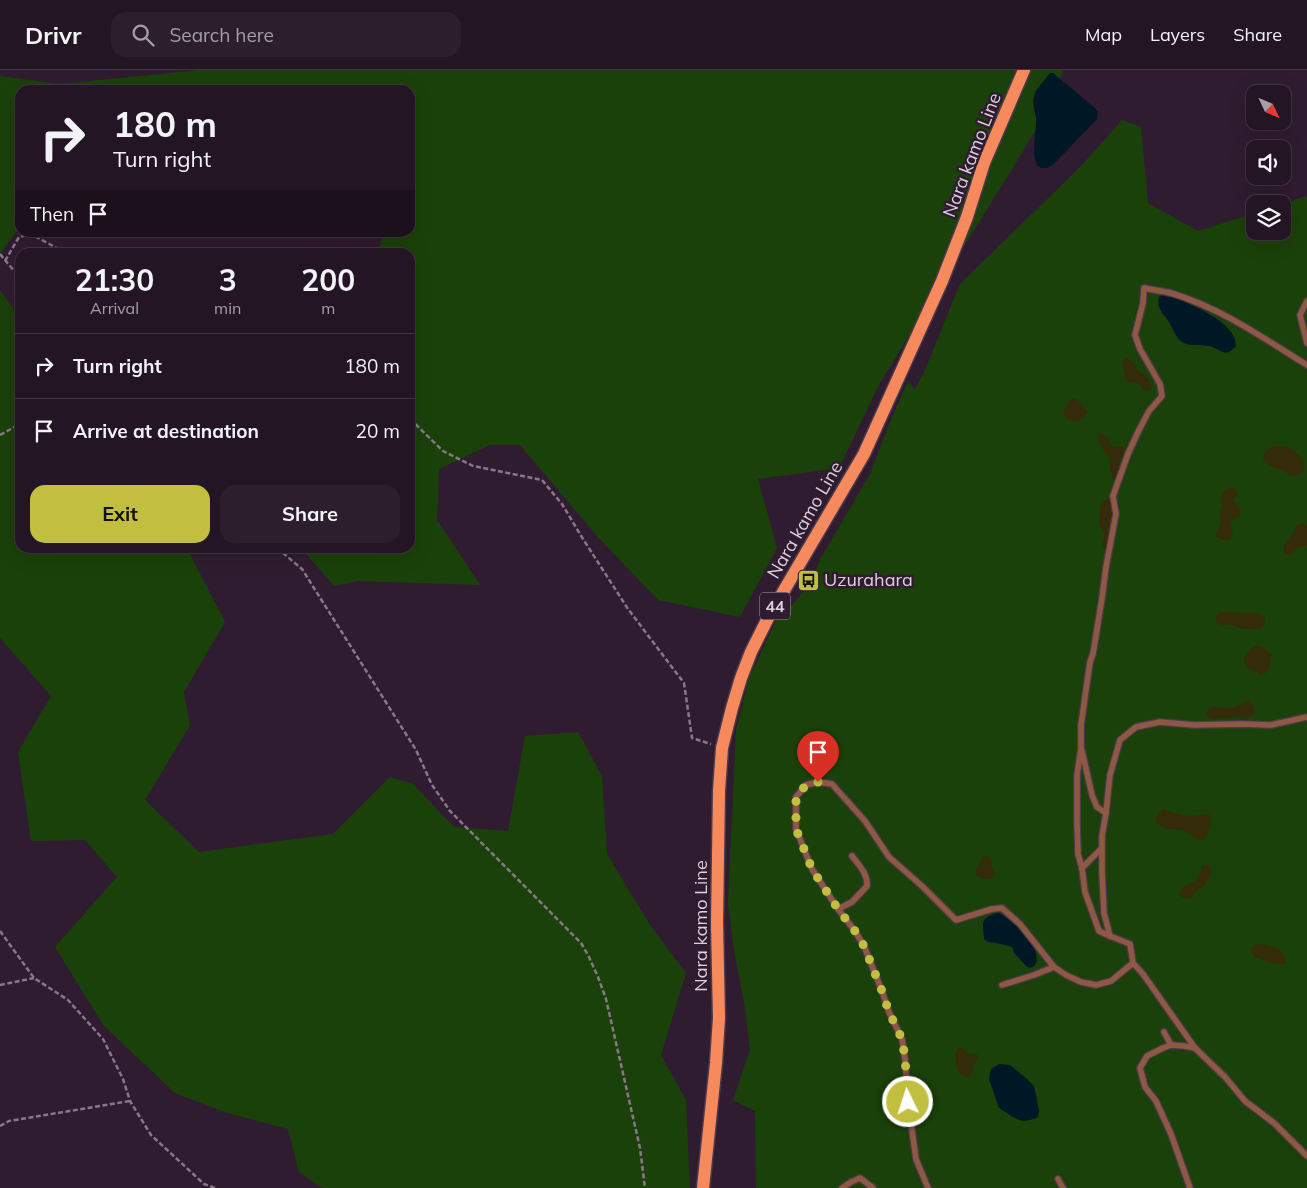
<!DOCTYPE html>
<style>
:root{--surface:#241524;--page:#2c1e2c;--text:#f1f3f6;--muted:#a39fa6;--line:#413441;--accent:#c1be40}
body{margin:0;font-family:Mulish,sans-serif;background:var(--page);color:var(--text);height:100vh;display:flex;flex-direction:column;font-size:19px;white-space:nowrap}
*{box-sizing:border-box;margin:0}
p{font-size:16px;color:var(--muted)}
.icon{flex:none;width:28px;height:28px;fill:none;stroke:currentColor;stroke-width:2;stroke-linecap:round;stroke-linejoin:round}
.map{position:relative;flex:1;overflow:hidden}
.drawer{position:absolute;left:15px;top:178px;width:400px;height:305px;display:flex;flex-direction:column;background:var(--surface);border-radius:15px;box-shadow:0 5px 20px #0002,0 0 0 1px var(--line)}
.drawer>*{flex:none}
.banner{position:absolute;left:15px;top:15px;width:400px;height:152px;border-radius:15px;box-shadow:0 5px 20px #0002,0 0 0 1px var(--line);background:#241524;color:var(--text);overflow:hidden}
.needle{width:32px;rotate:134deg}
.tools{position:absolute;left:1246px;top:15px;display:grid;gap:10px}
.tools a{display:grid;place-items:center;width:45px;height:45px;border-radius:10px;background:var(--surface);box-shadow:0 5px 20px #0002,0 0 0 1px var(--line);font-size:25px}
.pin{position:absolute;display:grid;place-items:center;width:42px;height:42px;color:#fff;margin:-51px -21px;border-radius:50% 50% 50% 0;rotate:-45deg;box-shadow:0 0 5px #0007}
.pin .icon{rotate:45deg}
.me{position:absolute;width:55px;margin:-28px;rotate:356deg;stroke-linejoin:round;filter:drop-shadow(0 0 4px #0008)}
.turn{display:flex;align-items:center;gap:18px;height:105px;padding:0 15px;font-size:22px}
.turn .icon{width:65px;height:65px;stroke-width:2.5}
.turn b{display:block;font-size:35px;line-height:42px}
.then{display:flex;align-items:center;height:48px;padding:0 15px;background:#0003;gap:10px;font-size:19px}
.eta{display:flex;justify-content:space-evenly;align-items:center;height:85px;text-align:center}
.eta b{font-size:30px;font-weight:700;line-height:35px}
.primary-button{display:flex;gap:10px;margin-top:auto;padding:10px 15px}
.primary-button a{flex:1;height:58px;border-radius:15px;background:var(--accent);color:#111;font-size:20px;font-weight:700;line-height:58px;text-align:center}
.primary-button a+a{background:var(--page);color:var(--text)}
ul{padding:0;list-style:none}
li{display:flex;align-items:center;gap:15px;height:65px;padding:0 15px;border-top:1px solid var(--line)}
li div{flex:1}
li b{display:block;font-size:19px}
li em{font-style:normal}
header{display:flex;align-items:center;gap:30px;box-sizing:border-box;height:70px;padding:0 25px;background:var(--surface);border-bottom:1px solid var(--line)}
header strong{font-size:24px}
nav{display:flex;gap:28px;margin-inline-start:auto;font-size:18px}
.search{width:350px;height:45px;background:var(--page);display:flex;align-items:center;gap:12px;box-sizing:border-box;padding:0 18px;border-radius:15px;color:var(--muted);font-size:19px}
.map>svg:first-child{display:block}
.green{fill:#1b410a}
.sand{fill:#342b0a}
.water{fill:#001726}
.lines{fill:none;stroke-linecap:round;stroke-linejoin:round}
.lane-casing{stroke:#4c394c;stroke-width:8}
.primary-casing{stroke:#4c394c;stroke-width:15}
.path{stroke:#878;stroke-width:2.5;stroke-dasharray:5 2.5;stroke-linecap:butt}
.lane{stroke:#8d5944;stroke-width:5.5}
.primary{stroke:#f78a5d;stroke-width:12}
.route{stroke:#c1be40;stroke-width:9;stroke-dasharray:0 16.2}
.labels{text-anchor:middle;stroke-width:5;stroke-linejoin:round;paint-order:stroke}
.shield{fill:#301c30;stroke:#aa9baa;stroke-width:1}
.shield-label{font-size:16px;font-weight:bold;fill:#ded1de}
.street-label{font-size:18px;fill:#ded1de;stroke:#301c30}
.poi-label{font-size:18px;fill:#ded1de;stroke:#301c30;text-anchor:start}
</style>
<header>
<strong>Drivr</strong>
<div class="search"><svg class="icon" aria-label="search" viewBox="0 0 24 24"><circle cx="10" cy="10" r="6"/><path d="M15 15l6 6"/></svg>Search here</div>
<nav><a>Map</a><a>Layers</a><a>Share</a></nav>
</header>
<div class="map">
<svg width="1307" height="1118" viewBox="0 0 1307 1118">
<rect width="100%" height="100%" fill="#301c30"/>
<!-- green -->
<g class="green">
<polygon points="201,0 1063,0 1052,34 880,313 839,398 758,409 777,478 740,547 658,530 598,467 520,375 490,375 439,399 437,450 480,515 358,511 334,516 301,478 410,478 410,182 378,182 384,163 410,162 410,20 20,20 20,156 0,184 0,6 59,14"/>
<polygon points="1122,50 1141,57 1148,133 1198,161 1255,143 1255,161 1282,161 1282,134 1307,126 1307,1118 756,1118 755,1041 733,1030 750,979 745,938 733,874 728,832 736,660 749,608 777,549 794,533 810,513 822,486 870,404 889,354 908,311 915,319 925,300 960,214 1081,96"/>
<polygon points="0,220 20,248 20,478 187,478 225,552 184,622 190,655 145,730 199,782 333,764 390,707 413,714 454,757 508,761 525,666 578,662 602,706 607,784 650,855 686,903 661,985 686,1030 690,1118 322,1118 299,1102 288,1059 227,1043 175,1023 104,956 55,877 117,807 85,770 31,771 18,682 51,626 0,568"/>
</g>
<!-- sand -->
<g class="sand">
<path d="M1128 288 1135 295 1136 298C1143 304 1153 310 1151 319L1145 321C1141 316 1138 311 1131 313L1126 311 1122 291Z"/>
<path d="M1074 328C1079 330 1083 337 1087 341 1087 347 1082 349 1077 352L1067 349 1063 342 1070 330Z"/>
<path d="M1101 363 1107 366C1113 377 1108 376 1122 377L1124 379 1123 386 1119 392 1123 403 1119 408H1114C1109 403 1110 394 1110 388 1105 381 1096 374 1099 365Z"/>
<path d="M1275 376C1292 375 1294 380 1304 391V402L1299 405 1291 406 1284 401 1269 396 1263 390C1263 382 1268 379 1275 376Z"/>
<path d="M1229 417 1236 419 1238 424 1233 431 1241 440 1240 446 1233 449 1231 452 1233 464 1230 470C1225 471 1220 469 1216 466 1217 461 1219 459 1220 454 1221 450 1220 443 1220 438L1222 437 1221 424Z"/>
<path d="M1106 429 1111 430 1113 433 1114 440 1111 450V476L1108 480 1104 479 1102 476C1104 467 1107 464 1100 457V454L1099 452 1101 434Z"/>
<path d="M1304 453 1307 456V475L1297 478 1291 485H1286L1283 481 1284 475C1290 469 1293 461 1298 454Z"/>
<polygon points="1220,542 1259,543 1265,548 1265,554 1260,559 1243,559 1232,555 1221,555 1216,552 1216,546"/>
<path d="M1255 575 1265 578 1271 584C1272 593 1270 604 1260 605L1255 601 1247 598 1246 593 1244 592V587Z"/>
<path d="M1249 630 1253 635 1255 643 1248 648 1238 647 1213 649 1207 646C1206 641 1208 640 1211 637L1233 638Z"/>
<path d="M1164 739C1182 747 1190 747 1209 744 1214 752 1209 762 1203 770 1194 770 1192 765 1185 761 1181 759 1177 760 1172 759 1166 759 1161 756 1156 753 1156 747 1158 742 1164 739Z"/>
<path d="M985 786H988C993 791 990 798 995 803L994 806 990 809H982L976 805V801C979 796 980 789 985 786Z"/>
<path d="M1203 795H1208L1212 802 1204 816 1197 820 1191 828H1183L1179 824C1182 814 1193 815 1198 807 1201 804 1201 799 1203 795Z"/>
<path d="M1261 874C1274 877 1284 877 1286 893 1274 897 1265 890 1254 887L1251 881V878L1254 875Z"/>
<path d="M958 978H962L968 984H977L978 985V991L973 994V1000L970 1007C956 1008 952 989 958 978Z"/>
</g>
<!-- water -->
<g class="water">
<path d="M1050 3H1053L1095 38 1098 42 1097 49 1053 95C1026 111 1036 64 1036 53 1037 44 1031 35 1034 26 1036 18 1045 10 1050 3Z"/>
<path d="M1163 224H1166C1185 232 1237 251 1236 276 1225 289 1221 279 1209 276 1200 274 1190 277 1182 272 1175 267 1173 258 1169 252 1166 247 1162 244 1160 239 1158 235 1158 232 1159 227Z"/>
<path d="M998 842C1011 850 1042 875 1036 893 1034 898 1031 898 1027 897L1014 883 1013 878 1009 876 996 873 988 872 984 869C983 850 979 850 998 842Z"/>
<path d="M999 994 1010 995 1027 1009 1034 1016 1039 1040 1038 1047C1020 1056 1014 1047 999 1038L989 1009 991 999Z"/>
</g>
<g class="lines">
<defs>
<g id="lane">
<polyline points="1307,231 1300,245 1307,273"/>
<polyline points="1307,647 1271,655 1242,654 1194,655 1160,652 1136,657 1120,670 1110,705 1106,743 1102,766 1102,802 1104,843 1110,866 1130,874 1133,893 1143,904 1195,978 1225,1007 1245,1031 1274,1053 1307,1086"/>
<polyline points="1082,681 1092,725 1097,737 1106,743"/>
<path d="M852 786C859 795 868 804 867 816L852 832 838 839 855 861 864 876 882 921 889 942 902 969 905 989 908 1032 916 1089 928 1118"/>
<polyline points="1082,798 1102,778"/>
<polyline points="838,839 812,799 796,759 796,727 806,715 818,712 832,714 865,751 889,787 922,816 956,850 992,839 1002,838 1020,854 1054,897 1066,905 1081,912 1096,915 1111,911 1133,893"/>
<path d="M1110 866 1099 861 1085 822 1082 798 1078 784 1077 751V705L1081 679V655L1090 592 1093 584 1102 528 1106 497 1116 444 1113 426 1128 384 1138 362 1149 341 1162 326 1160 314 1140 279 1135 265 1143 233 1144 218C1153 220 1162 221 1171 223 1221 238 1263 268 1307 295"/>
<polyline points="1002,915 1034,905 1054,897"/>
<polyline points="1164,962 1171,975"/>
<polyline points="1058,1109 1063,1118"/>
<polyline points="842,1118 851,1112 860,1108 873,1118"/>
<polyline points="1190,1118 1171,1064 1156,1031 1145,1017 1140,998 1147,986 1163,978 1171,975 1184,976 1195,978"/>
</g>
<polyline id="primary" points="703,1118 716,993 719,948 717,853 719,721 722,678 732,638 741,608 751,582 769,546 864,384 942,211 967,147 984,93 1024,0"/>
</defs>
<!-- lane casing -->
<use href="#lane" class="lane-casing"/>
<!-- primary casing -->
<use href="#primary" class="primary-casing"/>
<!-- path -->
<g class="path">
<polyline points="0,184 20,208"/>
<polyline points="5,191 19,167 31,164 64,182"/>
<polyline points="410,349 443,381 473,396 542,410 562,434 583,469 628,539 684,613 692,668 711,674"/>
<polyline points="0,365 20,354"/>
<polyline points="277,478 302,499 416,680 432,715 450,741 581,873 588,885 598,907 606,929 640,1078 645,1118"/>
<polyline points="0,861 34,908 68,930 103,969 123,1009 130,1031 151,1065 204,1114 215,1118"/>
<polyline points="0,915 34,908"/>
<polyline points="0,1056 9,1051 130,1031"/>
</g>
<!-- lane -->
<use href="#lane" class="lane"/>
<!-- primary -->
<use href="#primary" class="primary"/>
</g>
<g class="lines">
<!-- route -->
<polyline class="route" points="818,712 806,715 796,727 796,759 812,799 838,839 855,861 864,876 882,921 889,942 902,969 905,988 908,1032"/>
</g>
<!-- icons -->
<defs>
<symbol id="bus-square" viewBox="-11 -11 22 22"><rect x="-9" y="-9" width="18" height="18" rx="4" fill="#c1be40" stroke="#301c30"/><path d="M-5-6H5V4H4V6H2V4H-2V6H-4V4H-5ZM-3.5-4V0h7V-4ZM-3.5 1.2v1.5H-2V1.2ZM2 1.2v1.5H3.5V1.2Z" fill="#111"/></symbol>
</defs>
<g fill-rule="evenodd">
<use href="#bus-square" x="796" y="498" width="25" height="25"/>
</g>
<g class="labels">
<!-- shield labels -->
<rect class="shield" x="760" y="522.5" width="30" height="27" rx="4"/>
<g class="shield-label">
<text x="775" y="542">44</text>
</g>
<!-- street labels -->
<g class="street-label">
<text transform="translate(972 85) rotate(-69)" y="6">Nara kamo Line</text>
<text transform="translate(805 450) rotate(-60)" y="6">Nara kamo Line</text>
<text transform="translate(701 856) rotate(-90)" y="6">Nara kamo Line</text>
</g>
<!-- poi labels -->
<g class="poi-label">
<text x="824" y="516">Uzurahara</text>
</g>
</g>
</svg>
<div class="tools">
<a><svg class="needle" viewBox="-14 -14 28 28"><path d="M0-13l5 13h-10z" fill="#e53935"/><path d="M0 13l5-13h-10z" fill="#a39fa6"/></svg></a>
<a><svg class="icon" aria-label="sound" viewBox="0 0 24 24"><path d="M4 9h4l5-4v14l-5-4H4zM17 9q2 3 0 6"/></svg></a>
<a><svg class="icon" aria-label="layers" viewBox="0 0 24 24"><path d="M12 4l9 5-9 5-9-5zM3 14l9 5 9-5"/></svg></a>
</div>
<div class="pin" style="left:818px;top:712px;background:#d93025"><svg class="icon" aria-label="arrive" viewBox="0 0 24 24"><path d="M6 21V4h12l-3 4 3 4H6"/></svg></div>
<svg class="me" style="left:908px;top:1032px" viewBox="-20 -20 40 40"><circle r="17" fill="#c1be40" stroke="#fff" stroke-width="3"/><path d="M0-11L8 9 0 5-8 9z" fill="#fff"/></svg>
<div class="banner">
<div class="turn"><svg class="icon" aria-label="right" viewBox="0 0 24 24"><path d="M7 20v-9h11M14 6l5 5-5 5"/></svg><div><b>180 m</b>Turn right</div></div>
<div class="then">Then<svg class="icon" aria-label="arrive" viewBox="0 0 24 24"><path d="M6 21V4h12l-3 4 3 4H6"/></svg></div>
</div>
<section class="drawer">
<div class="eta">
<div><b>21:30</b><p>Arrival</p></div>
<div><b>3</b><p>min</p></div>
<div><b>200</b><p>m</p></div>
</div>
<ul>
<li><svg class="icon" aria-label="right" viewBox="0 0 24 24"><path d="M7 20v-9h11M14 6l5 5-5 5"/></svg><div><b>Turn right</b></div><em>180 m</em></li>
<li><svg class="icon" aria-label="arrive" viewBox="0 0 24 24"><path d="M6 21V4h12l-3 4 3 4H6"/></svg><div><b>Arrive at destination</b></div><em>20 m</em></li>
</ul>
<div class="primary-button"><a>Exit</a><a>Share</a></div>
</section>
</div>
